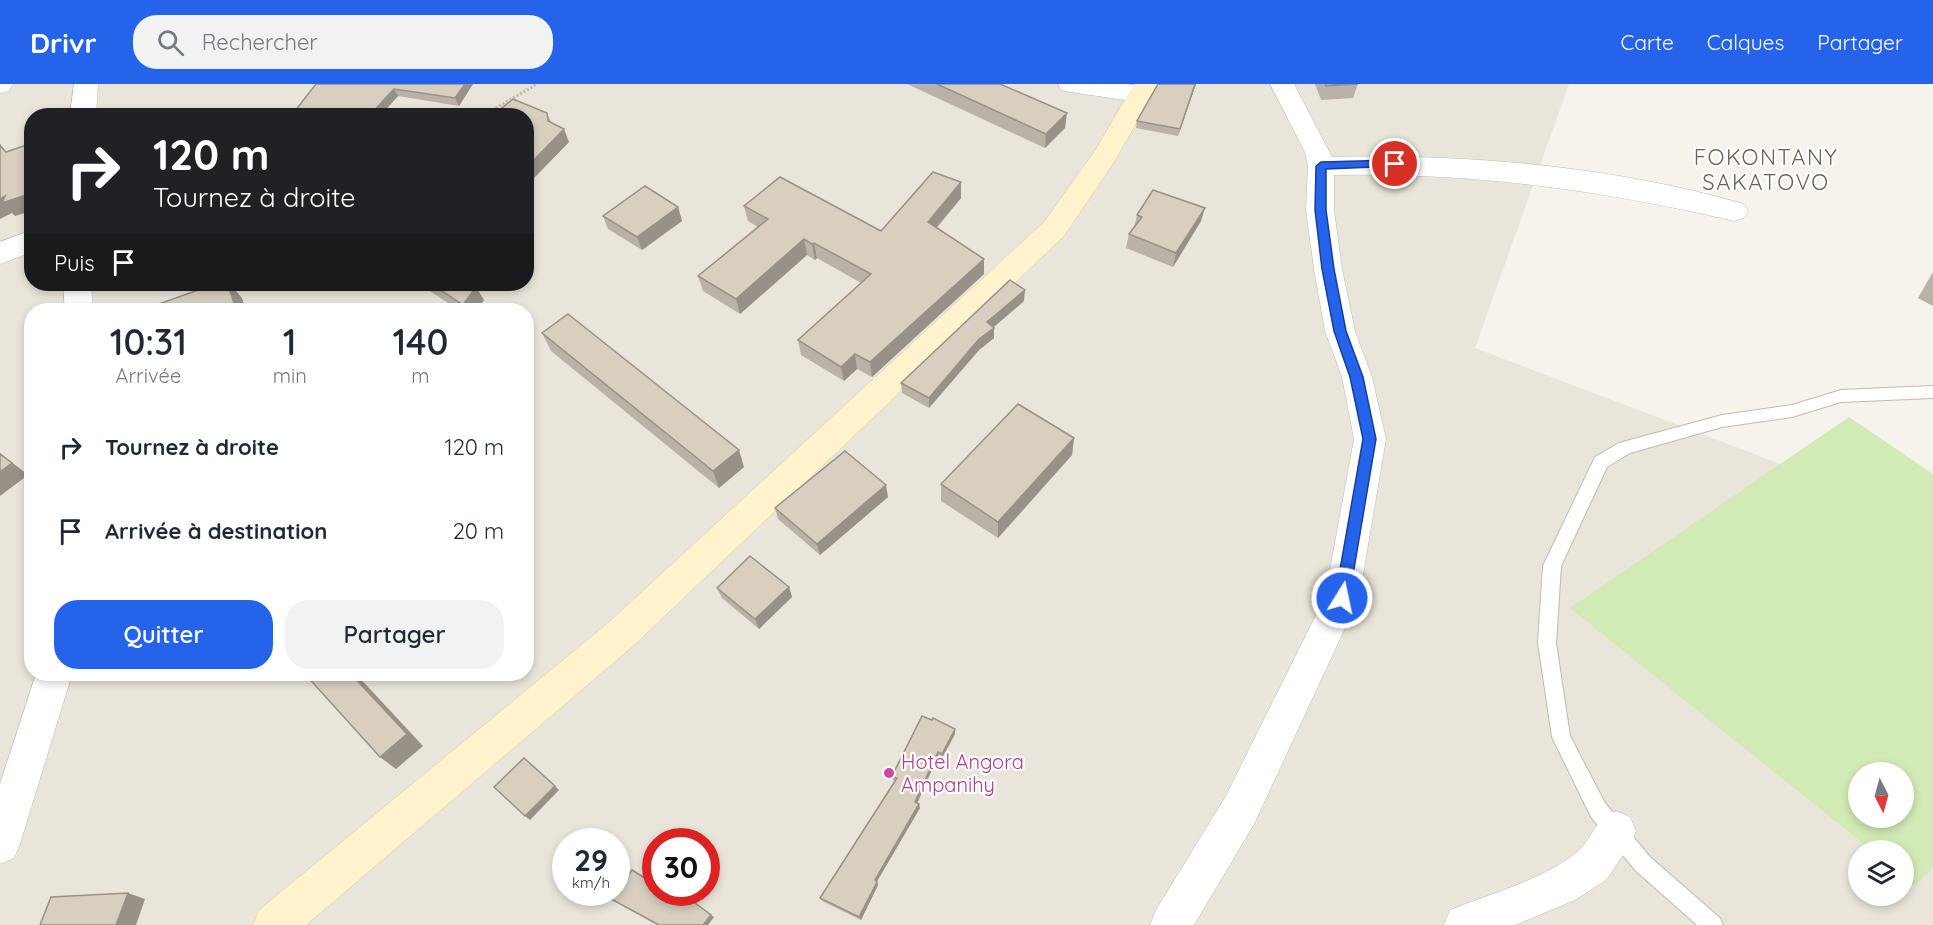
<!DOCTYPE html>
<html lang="fr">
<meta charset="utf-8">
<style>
:root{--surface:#fff;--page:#f2f2f3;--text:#1f2937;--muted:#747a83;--accent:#2563eb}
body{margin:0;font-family:Quicksand,sans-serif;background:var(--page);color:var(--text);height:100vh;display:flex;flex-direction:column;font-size:22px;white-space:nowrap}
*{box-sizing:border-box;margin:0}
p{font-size:20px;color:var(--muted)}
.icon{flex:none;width:33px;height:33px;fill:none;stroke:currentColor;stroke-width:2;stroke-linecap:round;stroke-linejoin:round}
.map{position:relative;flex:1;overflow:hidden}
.drawer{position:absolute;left:24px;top:219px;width:510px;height:378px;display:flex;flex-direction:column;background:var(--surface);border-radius:24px;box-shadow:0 3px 9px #0003}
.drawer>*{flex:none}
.guide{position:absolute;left:24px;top:24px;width:510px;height:183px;border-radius:24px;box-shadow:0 3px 9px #0003;background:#202124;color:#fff;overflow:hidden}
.needle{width:39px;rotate:174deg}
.tools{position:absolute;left:1848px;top:678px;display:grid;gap:12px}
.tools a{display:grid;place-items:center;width:66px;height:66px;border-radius:50%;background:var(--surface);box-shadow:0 3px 9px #0003;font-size:30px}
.speed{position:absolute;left:552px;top:744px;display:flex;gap:12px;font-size:30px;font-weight:700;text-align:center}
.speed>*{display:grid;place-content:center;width:78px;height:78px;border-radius:50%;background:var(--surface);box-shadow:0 3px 9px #0003;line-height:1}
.speed small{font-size:15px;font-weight:400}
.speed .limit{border:9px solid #d22;background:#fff;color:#111}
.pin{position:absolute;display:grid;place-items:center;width:51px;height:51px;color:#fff;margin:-26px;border:3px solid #fff;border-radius:50%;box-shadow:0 2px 6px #0007}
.me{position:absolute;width:66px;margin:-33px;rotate:10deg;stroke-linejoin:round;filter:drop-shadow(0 0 4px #0008)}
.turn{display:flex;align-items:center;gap:21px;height:126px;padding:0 30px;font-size:27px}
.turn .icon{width:78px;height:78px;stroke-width:2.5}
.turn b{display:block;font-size:42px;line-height:51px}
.then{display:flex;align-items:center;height:57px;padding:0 30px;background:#0003;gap:12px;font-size:22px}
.eta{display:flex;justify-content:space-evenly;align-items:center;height:102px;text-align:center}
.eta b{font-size:36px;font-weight:600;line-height:42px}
.action{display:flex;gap:12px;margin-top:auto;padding:12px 30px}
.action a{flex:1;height:69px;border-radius:24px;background:var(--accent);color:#fff;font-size:24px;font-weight:600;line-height:69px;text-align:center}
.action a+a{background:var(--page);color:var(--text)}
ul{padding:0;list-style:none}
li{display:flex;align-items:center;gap:18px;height:84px;padding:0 30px}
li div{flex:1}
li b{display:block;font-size:22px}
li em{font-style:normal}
header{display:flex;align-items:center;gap:36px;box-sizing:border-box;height:84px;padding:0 30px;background:var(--accent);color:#fff}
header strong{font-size:28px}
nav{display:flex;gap:33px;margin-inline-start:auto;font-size:21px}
.search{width:420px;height:54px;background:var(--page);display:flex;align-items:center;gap:15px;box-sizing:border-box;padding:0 21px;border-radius:24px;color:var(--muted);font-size:22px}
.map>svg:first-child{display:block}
.residential{fill:#eae5da;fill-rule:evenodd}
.green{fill:#d2eab5;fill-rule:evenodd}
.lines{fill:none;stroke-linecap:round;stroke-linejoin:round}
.lane-casing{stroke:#c2bbae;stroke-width:2}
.street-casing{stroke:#c2bbae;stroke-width:1}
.secondary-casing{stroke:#d6c79b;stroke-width:1}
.path{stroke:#c4b79f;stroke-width:3;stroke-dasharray:2 2;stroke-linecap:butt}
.lane{fill:#fff;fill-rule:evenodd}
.street{fill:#fff;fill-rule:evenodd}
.secondary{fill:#fff3cd;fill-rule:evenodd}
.wall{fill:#bab2a6}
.shaded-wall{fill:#979187}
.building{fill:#d8cfc1;stroke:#979187;stroke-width:1.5}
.route{fill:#2563eb;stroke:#184099;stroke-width:1.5}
.hotel-dot{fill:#d1479c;stroke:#fff;stroke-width:2}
.labels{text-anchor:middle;stroke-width:4.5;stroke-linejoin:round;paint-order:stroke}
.hotel-label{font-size:20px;fill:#b23c85;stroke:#fff;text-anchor:start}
.quarter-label{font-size:22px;letter-spacing:1.5px;fill:#6e6250;stroke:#fff}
</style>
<header>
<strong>Drivr</strong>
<div class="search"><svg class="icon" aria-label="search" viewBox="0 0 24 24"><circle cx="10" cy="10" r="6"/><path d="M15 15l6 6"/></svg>Rechercher</div>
<nav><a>Carte</a><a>Calques</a><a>Partager</a></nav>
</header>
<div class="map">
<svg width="1933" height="841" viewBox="0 0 1933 841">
<rect width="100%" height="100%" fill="#f6f3ec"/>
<!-- residential -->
<path class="residential" d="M0 0H1569L1475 264 1933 438V841H0ZM32 32H526V200H32ZM32 226H526V590H32ZM1858 688H1904V734H1858ZM566 758H616V808H566ZM656 758H706V808H656ZM1858 766H1904V812H1858Z"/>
<!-- green -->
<path class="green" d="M1849 333 1933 390V783L1915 802 1904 793V766H1871L1570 524ZM1858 688H1904V734H1858Z"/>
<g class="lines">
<defs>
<polygon id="lane" points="1933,302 1933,314 1841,318 1792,333 1722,343 1630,369 1607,383 1561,482 1556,559 1570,652 1605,719 1650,773 1720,834 1723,841 1697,841 1636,787 1591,733 1552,653 1538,559 1543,482 1595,373 1619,359 1722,331 1792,321 1841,306"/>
<g id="street">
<polygon points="0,0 13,0 9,7 0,9"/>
<polygon points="74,0 98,0 96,32 70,32"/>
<polygon points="1058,0 1126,0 1148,4 1152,10 1148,16 1139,18 1070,8 1061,6"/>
<path d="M1270 0H1294L1332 73C1469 70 1612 82 1744 120L1748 127 1744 134 1734 137C1602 106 1470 88 1334 91V126L1342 185 1355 247 1372 293 1386 355 1359 514 1254 740 1194 841H1150L1156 826 1226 712 1325 513 1354 355 1342 293 1325 247 1314 185 1306 126 1308 82 1305 68Z"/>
<polygon points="32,146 32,168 0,180 0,158"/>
<polygon points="63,200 91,200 93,226 65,226"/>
<polygon points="36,590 72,590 20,760 14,774 0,780 0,700"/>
<path d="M1616 727 1630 733 1636 747 1630 761 1606 796 1575 816 1515 841H1444L1450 826C1492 809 1540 797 1576 769 1593 756 1592 737 1616 727Z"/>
</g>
<polygon id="secondary" points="1134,0 1158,0 1116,75 1064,152 633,562 306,841 253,841 259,826 607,540 1044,138 1096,65"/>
</defs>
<!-- lane casing -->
<use href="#lane" class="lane-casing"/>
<!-- street casing -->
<use href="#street" class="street-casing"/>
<!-- secondary casing -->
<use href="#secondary" class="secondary-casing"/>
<!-- path -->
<polyline class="path" points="482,32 537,0"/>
<!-- lane -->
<use href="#lane" class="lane"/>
<!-- street -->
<use href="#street" class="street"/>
<!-- secondary -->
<use href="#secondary" class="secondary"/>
</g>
<!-- wall -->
<g class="wall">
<polygon points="316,0 473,0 459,22 398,12 380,32 291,32"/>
<polygon points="907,0 1000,0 1065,44 1045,64"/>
<polygon points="1196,0 1178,52 1136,44 1137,37"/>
<polygon points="1315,0 1358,0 1353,14 1321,16"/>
<polygon points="547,29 551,38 569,58 533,95 526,93 526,32"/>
<polygon points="961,98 961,114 937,144 984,175 984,190 872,293 857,285 844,297 801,271 798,256 861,199 817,174 815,176 807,171 740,230 703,207 698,192 758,143 748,137 744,122 881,147"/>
<polygon points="678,123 682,137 642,166 608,145 603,132"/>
<polygon points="1137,131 1201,137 1173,183 1126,164 1129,150 1134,143"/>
<polygon points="1933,188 1933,222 1918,214"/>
<polygon points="419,200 472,200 484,216 476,226 459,226"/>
<polygon points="1024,217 993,243 994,244 994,254 979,266 929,324 902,309 901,299"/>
<polygon points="542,249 744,383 719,404 551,267"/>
<polygon points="1074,354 1072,371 998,454 941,417 941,400"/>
<polygon points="888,413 820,471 778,435 775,424"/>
<polygon points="789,503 792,513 759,545 722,514 717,504"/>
<polygon points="955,645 955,650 942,674 938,672 917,719 920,724 877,797 878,801 861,836 822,817 820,814 895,697 893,696 892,692"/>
<polygon points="611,815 714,833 708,841 657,841"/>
</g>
<!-- shaded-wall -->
<g class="shaded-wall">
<polygon points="465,0 473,0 459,22 455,14"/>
<polygon points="1195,0 1196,0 1178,52 1180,45"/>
<polygon points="394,5 398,12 380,32 369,32"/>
<polygon points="1067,29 1065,44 1045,64 1046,50"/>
<polygon points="564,45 569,58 533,95 527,83"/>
<polygon points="961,98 961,114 928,153 928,138"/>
<polygon points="32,109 32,127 15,132 12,129 0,135 0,115 5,112"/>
<polygon points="678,123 682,137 642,166 637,153"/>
<polygon points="1205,124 1201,137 1173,183 1176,169"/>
<polygon points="804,155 807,171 740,230 736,215"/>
<polygon points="814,159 817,174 815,176 812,160"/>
<polygon points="984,175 984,190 872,293 870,278"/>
<polygon points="228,200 230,200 242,214 246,226 236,226"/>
<polygon points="476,203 484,216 476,226 466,226 463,221"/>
<polygon points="1025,206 1024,217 987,249 987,238"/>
<polygon points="994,244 994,254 979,266 929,324 929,314 979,255"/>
<polygon points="855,270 857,285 844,297 841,283"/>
<polygon points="1074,354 1072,371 998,454 998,438"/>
<polygon points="739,366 744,383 719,404 713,387"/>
<polygon points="0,369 28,391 0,412"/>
<polygon points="886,401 888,413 820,471 817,460"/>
<polygon points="789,503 792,513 759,545 755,535"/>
<polygon points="351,590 356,590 423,662 396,685 380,673"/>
<polygon points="955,645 955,650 942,674 942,670"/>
<polygon points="938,668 938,672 916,722 915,718"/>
<polygon points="555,702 559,706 530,736 525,732"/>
<polygon points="919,720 920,724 876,799 875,796"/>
<polygon points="877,798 878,801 861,836 859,833"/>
<polygon points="128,809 145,815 136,841 116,841"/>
<polygon points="711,831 714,833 708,841 703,841"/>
</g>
<!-- building -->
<g class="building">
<polygon points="316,0 465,0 455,14 394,5 369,32 291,32"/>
<polygon points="937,0 1000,0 1067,29 1046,50"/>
<polygon points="1158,0 1195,0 1180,45 1137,37"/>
<polygon points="1325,0 1358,0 1326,2"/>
<polygon points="513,15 547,29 548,37 564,45 527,83 526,32 492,32"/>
<polygon points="32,59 32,109 2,119 5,112 0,115 0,61 6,68"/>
<polygon points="933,88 961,98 928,138 984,175 870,278 855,270 841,283 798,256 871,190 814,159 812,160 804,155 736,215 698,192 768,135 744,122 780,93 881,147"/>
<polygon points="645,102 678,123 637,153 603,132"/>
<polygon points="1153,106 1205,124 1176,169 1129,150 1142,133 1137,131"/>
<polygon points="1010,196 1025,206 987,238 994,244 979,255 929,314 901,299"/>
<polygon points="215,200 228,200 236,226 157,226 156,221"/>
<polygon points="431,200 472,200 476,203 463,221"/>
<polygon points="568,230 739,366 713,387 542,249"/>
<polygon points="1018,320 1074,354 998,438 941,400"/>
<polygon points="845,367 886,401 817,460 775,424"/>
<polygon points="0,370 12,379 0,388"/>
<polygon points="750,472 789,503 755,535 717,504"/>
<polygon points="305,590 351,590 407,650 380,673"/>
<polygon points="922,632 932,636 933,634 955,645 942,670 938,668 915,718 919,720 875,796 877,798 859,833 820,814 897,694 892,692"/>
<polygon points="524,674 555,702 525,732 494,703"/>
<polygon points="632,786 656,801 656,808 669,808 676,813 679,808 680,808 711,831 703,841 659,841 611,815"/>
<polygon points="128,809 116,841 40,841 51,813"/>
</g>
<!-- route -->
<polygon class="route" points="1395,76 1400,80 1399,82 1326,85 1326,126 1334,185 1346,247 1363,293 1376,355 1349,514 1342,520 1335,514 1363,355 1350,293 1334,247 1322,185 1315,126 1316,82 1321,78"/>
<!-- markers -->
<circle class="hotel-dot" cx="889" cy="689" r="6"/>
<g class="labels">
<!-- hotel labels -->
<g class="hotel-label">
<text x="901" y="685">Hotel Angora<tspan x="901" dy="23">Ampanihy</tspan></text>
</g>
<!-- quarter labels -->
<g class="quarter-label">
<text x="1766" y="81">FOKONTANY<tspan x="1766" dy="25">SAKATOVO</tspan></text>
</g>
</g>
</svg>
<div class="tools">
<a><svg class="needle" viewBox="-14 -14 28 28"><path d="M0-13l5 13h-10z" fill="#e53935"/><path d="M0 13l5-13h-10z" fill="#747a83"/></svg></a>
<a><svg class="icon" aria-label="layers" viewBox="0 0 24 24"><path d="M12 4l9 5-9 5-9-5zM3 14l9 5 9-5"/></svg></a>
</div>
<div class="speed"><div>29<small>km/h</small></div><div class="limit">30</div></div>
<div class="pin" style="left:1395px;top:80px;background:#d93025"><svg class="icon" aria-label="arrive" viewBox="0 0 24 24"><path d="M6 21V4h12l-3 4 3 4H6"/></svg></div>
<svg class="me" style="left:1342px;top:514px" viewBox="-20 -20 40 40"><circle r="17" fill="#2563eb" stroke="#fff" stroke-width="3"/><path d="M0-11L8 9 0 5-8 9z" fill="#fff"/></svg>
<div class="guide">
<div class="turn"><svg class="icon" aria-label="right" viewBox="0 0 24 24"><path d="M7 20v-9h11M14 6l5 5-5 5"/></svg><div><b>120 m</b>Tournez à droite</div></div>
<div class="then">Puis<svg class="icon" aria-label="arrive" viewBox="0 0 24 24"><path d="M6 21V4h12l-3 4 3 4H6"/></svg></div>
</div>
<section class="drawer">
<div class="eta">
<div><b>10:31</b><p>Arrivée</p></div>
<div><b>1</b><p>min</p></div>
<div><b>140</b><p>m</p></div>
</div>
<ul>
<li><svg class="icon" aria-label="right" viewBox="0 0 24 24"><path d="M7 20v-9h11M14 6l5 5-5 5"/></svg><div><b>Tournez à droite</b></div><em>120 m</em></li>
<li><svg class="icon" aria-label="arrive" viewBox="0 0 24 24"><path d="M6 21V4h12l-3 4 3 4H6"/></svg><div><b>Arrivée à destination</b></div><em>20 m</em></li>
</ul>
<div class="action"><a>Quitter</a><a>Partager</a></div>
</section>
</div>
